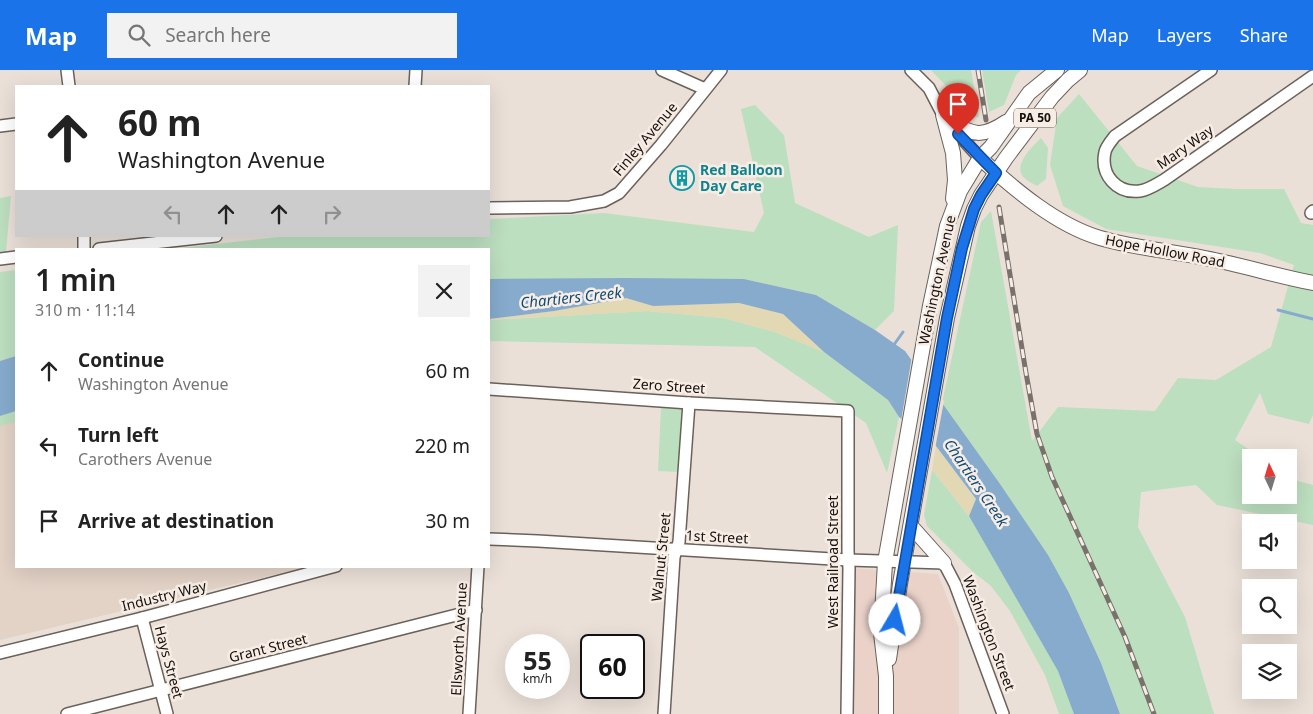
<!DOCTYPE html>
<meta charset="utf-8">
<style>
:root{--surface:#fff;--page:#f2f2f2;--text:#222;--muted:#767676;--accent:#1a73e8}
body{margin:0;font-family:"Noto Sans",sans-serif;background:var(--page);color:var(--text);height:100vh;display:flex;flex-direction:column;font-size:19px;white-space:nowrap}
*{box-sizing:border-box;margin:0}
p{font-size:16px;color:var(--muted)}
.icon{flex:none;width:28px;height:28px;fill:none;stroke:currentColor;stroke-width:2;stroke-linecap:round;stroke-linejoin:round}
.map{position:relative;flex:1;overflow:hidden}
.sheet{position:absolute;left:15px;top:178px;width:475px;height:320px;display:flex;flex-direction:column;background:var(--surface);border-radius:0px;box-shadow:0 5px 20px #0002}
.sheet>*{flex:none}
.hud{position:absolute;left:15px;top:15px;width:475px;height:152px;border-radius:0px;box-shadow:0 5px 20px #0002;background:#fff;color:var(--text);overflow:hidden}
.needle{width:32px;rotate:356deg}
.controls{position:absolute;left:1242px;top:379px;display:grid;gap:10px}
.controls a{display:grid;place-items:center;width:55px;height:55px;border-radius:0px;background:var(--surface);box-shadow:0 5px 20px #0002;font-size:25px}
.speed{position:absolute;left:505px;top:564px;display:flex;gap:10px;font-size:25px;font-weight:700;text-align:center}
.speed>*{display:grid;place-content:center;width:65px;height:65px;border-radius:50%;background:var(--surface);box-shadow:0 5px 20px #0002;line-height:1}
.speed small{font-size:12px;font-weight:400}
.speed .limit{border:2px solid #111;border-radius:8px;background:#fff;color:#111}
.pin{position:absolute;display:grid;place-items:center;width:42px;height:42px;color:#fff;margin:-51px -21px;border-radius:50% 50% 50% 0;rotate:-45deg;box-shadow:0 0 5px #0007}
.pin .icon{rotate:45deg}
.me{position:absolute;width:55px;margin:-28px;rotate:8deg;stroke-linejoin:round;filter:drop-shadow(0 0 4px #0008)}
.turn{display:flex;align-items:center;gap:18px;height:105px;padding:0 20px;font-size:22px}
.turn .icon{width:65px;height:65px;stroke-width:2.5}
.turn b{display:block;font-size:35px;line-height:42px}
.lanes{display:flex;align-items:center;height:48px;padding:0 20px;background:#0003;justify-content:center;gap:25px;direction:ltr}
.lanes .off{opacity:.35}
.round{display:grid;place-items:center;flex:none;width:52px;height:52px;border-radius:0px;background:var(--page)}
.overview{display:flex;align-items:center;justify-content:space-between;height:85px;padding:0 20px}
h1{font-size:30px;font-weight:600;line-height:38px}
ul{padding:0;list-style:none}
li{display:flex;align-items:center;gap:15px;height:75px;padding:0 20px}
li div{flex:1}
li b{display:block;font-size:19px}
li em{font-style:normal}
header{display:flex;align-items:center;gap:30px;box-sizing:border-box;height:70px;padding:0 25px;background:var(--accent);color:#fff}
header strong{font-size:24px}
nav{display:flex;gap:28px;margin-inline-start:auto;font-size:18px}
.search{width:350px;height:45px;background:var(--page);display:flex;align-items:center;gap:12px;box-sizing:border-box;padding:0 18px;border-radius:0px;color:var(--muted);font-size:19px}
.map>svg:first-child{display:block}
.commercial{fill:#ead2c9}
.built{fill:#e3d2c6}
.green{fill:#bcdfbf}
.sand{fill:#e2d8b4}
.water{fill:#86abcc}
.pier{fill:#eae0d8}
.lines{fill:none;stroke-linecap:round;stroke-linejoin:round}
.stream{stroke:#86abcc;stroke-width:3}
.minor-casing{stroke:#6a615a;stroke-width:14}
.major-casing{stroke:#6a615a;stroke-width:16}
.minor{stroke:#fff;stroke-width:11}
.major{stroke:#fff;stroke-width:14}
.rail-casing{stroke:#78716c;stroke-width:5}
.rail{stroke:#f8ede5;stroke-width:3;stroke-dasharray:9;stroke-linecap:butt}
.route-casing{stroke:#114b97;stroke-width:12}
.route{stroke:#1a73e8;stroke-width:9}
.labels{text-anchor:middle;stroke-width:5;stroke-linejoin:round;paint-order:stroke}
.shield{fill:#f8ede5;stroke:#59534f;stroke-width:1}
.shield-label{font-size:12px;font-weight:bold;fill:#15110f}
.street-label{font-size:14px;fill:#15110f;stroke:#f8ede5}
.culture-label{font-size:14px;font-weight:bold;fill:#0d838f;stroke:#f8ede5;text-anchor:start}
.water-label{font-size:15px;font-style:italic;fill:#0d4b76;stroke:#f8ede5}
</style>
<header>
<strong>Map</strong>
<div class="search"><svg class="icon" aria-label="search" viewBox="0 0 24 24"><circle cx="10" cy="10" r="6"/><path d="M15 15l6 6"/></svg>Search here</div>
<nav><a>Map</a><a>Layers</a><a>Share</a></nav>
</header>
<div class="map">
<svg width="1313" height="644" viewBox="0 0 1313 644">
<rect width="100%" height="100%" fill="#eae0d8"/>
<!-- commercial -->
<polygon class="commercial" points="849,498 938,504 959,558 959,644 852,644"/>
<!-- built -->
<polygon class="built" points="16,341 16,496 311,496 0,570 0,346"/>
<!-- green -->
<g class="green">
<polygon points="931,0 971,0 979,47 961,45 948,18"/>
<polygon points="982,0 1021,0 1016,5 1004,35 989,42"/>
<polygon points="1079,24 1137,96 1198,117 1236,119 1284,119 1301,153 1313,155 1313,345 1309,354 1268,344 1260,323 1235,370 1260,387 1251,388 1251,425 1289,425 1289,407 1294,410 1313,415 1313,455 1217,435 1196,415 1141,422 1138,457 1185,547 1214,644 1120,644 1101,593 1069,523 942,333 981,152 991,141 1032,371 1058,337 1155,341 1178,308 1216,310 1271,277 1294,195 1260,183 1106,159 1063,136 1050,95 1057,48"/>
<polygon points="755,35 784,65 795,133 869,167 898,155 894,241 875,260 816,225 744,209 489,209 489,179 174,179 287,166 489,166 489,149 604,143 754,162 764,143 741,39"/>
<path d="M1041 68 1048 78 1046 109 1037 116C1032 113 1023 109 1021 103 1017 91 1033 76 1041 68Z"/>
<polygon points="11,126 6,182 0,183 0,128"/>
<polygon points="16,200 16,286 0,291 0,202"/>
<polygon points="647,241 724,248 775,262 824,282 888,330 899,347 887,403 866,353 755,277 489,271 489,250"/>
<polygon points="661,338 682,338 679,402 658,401"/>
<polygon points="16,341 16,352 0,356 0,346"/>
<polygon points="932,400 1020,510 1079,644 1059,644 1045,605 1010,541 991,516 973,502 927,456 924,445"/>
</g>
<!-- sand -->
<g class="sand">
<polygon points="626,228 653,236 739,233 783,244 824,282 775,262 724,248 647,241 489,250 489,249 554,241"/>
<polygon points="936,376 976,429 969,446 932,400"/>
</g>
<!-- water -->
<g class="water">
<polygon points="627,208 744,209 816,225 875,260 905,281 1000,414 1048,485 1069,523 1101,593 1120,644 1074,644 1058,601 969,446 976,429 936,376 899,347 888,330 824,282 783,244 739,233 653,236 626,228 554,241 489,249 489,209"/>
<polygon points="16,286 16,341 0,346 0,291"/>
</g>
<!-- pier -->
<polygon class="pier" points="912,286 944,331 935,379 901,351"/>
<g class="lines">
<!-- stream -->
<g class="stream">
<polyline points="1278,240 1313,249"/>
<polyline points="893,276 903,262"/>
</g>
<defs>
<g id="minor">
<polyline points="67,0 69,16"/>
<polyline points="662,0 705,19"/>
<polyline points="911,0 929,18 943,45 950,52 958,64 980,88"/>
<path d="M1211 0 1115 66C1111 71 1106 77 1105 82 1100 105 1117 124 1140 121 1148 120 1157 114 1164 110L1313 6"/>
<polyline points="415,16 416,0"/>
<polyline points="0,56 16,54"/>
<polyline points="489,138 570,137 604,131 619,123 661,75 721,0"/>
<polyline points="1311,143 1313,141"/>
<polyline points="84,166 84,179"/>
<polyline points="99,179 216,166"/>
<polyline points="0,189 16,187"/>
<polyline points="489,319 689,333 848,341 848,481 849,498 847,644"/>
<polyline points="489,469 538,471 849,490 944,493 955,514 1003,644"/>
<polyline points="142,548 167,644"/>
<polyline points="0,583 142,548 336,496"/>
<polyline points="67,644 476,540"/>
<polyline points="469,644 478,496"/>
<polyline points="664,644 674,487 679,472 689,333"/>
</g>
<g id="major">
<polyline points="943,45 953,83 955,110 953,129"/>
<path d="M950 52C974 65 982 68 1006 52"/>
<path d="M980 88C1014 119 1056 155 1100 168 1134 178 1170 181 1205 188 1241 195 1277 206 1313 213"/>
<polyline points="911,456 944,493"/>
<polyline points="889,589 900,514 947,248 968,156 974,139 981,125 1006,88 1052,27 1068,10 1080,0"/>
<polyline points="886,644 886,606 881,563 885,492 930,236 947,156 960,121 980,88 991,77 1029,23 1057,0"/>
</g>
</defs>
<!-- minor casing -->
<use href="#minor" class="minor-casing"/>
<!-- major casing -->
<use href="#major" class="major-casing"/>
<!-- minor -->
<use href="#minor" class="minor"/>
<!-- major -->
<use href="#major" class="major"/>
<defs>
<g id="rail">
<polyline points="978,0 986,50"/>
<polyline points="999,137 1026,303 1037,364 1052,407 1125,567 1154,644"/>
</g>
</defs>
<!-- rail casing -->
<use href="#rail" class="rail-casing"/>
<!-- rail -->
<use href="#rail" class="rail"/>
</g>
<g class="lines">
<defs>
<polyline id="route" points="895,550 947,248 962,178 974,139 981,125 996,103 958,64"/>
</defs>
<!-- route casing -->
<use href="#route" class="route-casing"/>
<!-- route -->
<use href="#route" class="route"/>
</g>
<!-- icons -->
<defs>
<symbol id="building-ring" viewBox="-11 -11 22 22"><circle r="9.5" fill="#f8ede5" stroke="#0f9aa8" stroke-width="1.5"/><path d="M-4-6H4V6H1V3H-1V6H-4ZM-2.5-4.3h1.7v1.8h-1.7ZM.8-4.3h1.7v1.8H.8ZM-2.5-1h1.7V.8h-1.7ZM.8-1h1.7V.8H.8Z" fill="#0f9aa8"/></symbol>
</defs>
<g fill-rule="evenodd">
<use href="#building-ring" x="668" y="94" width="28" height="28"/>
</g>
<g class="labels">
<!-- shield labels -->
<rect class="shield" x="1014" y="38.5" width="42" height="19" rx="4"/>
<g class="shield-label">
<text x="1035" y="52">PA 50</text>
</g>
<!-- street labels -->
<g class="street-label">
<text transform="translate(645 69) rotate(-50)" y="5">Finley Avenue</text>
<text transform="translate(1185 77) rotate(-35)" y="5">Mary Way</text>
<text transform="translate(1165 181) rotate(11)" y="5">Hope Hollow Road</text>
<text transform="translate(937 210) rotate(-78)" y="5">Washington Avenue</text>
<text transform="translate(669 316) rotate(4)" y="5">Zero Street</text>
<text transform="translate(717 467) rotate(3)" y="5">1st Street</text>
<text transform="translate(661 487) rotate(-84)" y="5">Walnut Street</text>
<text transform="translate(833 492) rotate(-90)" y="5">West Railroad Street</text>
<text transform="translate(164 526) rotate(-14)" y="5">Industry Way</text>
<text transform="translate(989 563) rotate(69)" y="5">Washington Street</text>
<text transform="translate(459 569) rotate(-87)" y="5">Ellsworth Avenue</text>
<text transform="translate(268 578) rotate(-14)" y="5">Grant Street</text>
<text transform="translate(169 592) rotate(75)" y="5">Hays Street</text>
</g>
<!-- culture labels -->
<g class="culture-label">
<text x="700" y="105">Red Balloon<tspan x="700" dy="16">Day Care</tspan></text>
</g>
<!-- water labels -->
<g class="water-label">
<text transform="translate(571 228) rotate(-6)" y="5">Chartiers Creek</text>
<text transform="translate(976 413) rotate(56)" y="5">Chartiers Creek</text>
</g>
</g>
</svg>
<div class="controls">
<a><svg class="needle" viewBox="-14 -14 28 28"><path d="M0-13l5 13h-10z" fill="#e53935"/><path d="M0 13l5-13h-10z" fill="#767676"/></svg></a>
<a><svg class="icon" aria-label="sound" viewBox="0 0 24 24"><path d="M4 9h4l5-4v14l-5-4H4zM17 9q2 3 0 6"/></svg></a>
<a><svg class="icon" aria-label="search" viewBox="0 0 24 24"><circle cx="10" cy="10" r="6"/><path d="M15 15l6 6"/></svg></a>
<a><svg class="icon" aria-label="layers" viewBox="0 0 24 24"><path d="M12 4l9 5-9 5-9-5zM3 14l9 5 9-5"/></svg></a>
</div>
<div class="speed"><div>55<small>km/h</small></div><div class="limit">60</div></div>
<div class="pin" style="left:958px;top:64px;background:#d93025"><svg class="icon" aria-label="arrive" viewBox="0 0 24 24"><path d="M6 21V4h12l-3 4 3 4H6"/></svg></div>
<svg class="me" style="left:895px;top:550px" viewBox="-20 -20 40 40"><circle r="19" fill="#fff"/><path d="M0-13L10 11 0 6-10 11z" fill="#1a73e8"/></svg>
<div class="hud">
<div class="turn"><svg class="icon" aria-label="ahead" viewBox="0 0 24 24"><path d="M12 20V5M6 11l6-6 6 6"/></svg><div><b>60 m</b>Washington Avenue</div></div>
<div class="lanes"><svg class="icon off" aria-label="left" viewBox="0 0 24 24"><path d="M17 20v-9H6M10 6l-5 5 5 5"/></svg><svg class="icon" aria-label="ahead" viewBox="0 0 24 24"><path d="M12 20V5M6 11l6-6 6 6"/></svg><svg class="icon" aria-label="ahead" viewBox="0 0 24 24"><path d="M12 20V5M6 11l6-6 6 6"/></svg><svg class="icon off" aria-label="right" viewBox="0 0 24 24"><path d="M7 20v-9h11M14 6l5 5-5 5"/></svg></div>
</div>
<section class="sheet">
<div class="overview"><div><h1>1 min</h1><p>310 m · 11:14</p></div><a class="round"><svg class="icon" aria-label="close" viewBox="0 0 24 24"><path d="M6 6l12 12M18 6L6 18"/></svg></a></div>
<ul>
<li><svg class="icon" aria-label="ahead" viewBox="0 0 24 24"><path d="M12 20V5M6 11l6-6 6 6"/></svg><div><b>Continue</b><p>Washington Avenue</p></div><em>60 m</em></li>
<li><svg class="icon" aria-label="left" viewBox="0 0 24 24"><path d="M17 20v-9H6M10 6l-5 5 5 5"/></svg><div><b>Turn left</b><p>Carothers Avenue</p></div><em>220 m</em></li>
<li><svg class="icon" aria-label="arrive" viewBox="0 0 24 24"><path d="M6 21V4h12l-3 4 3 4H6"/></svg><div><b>Arrive at destination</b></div><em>30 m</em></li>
</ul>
</section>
</div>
